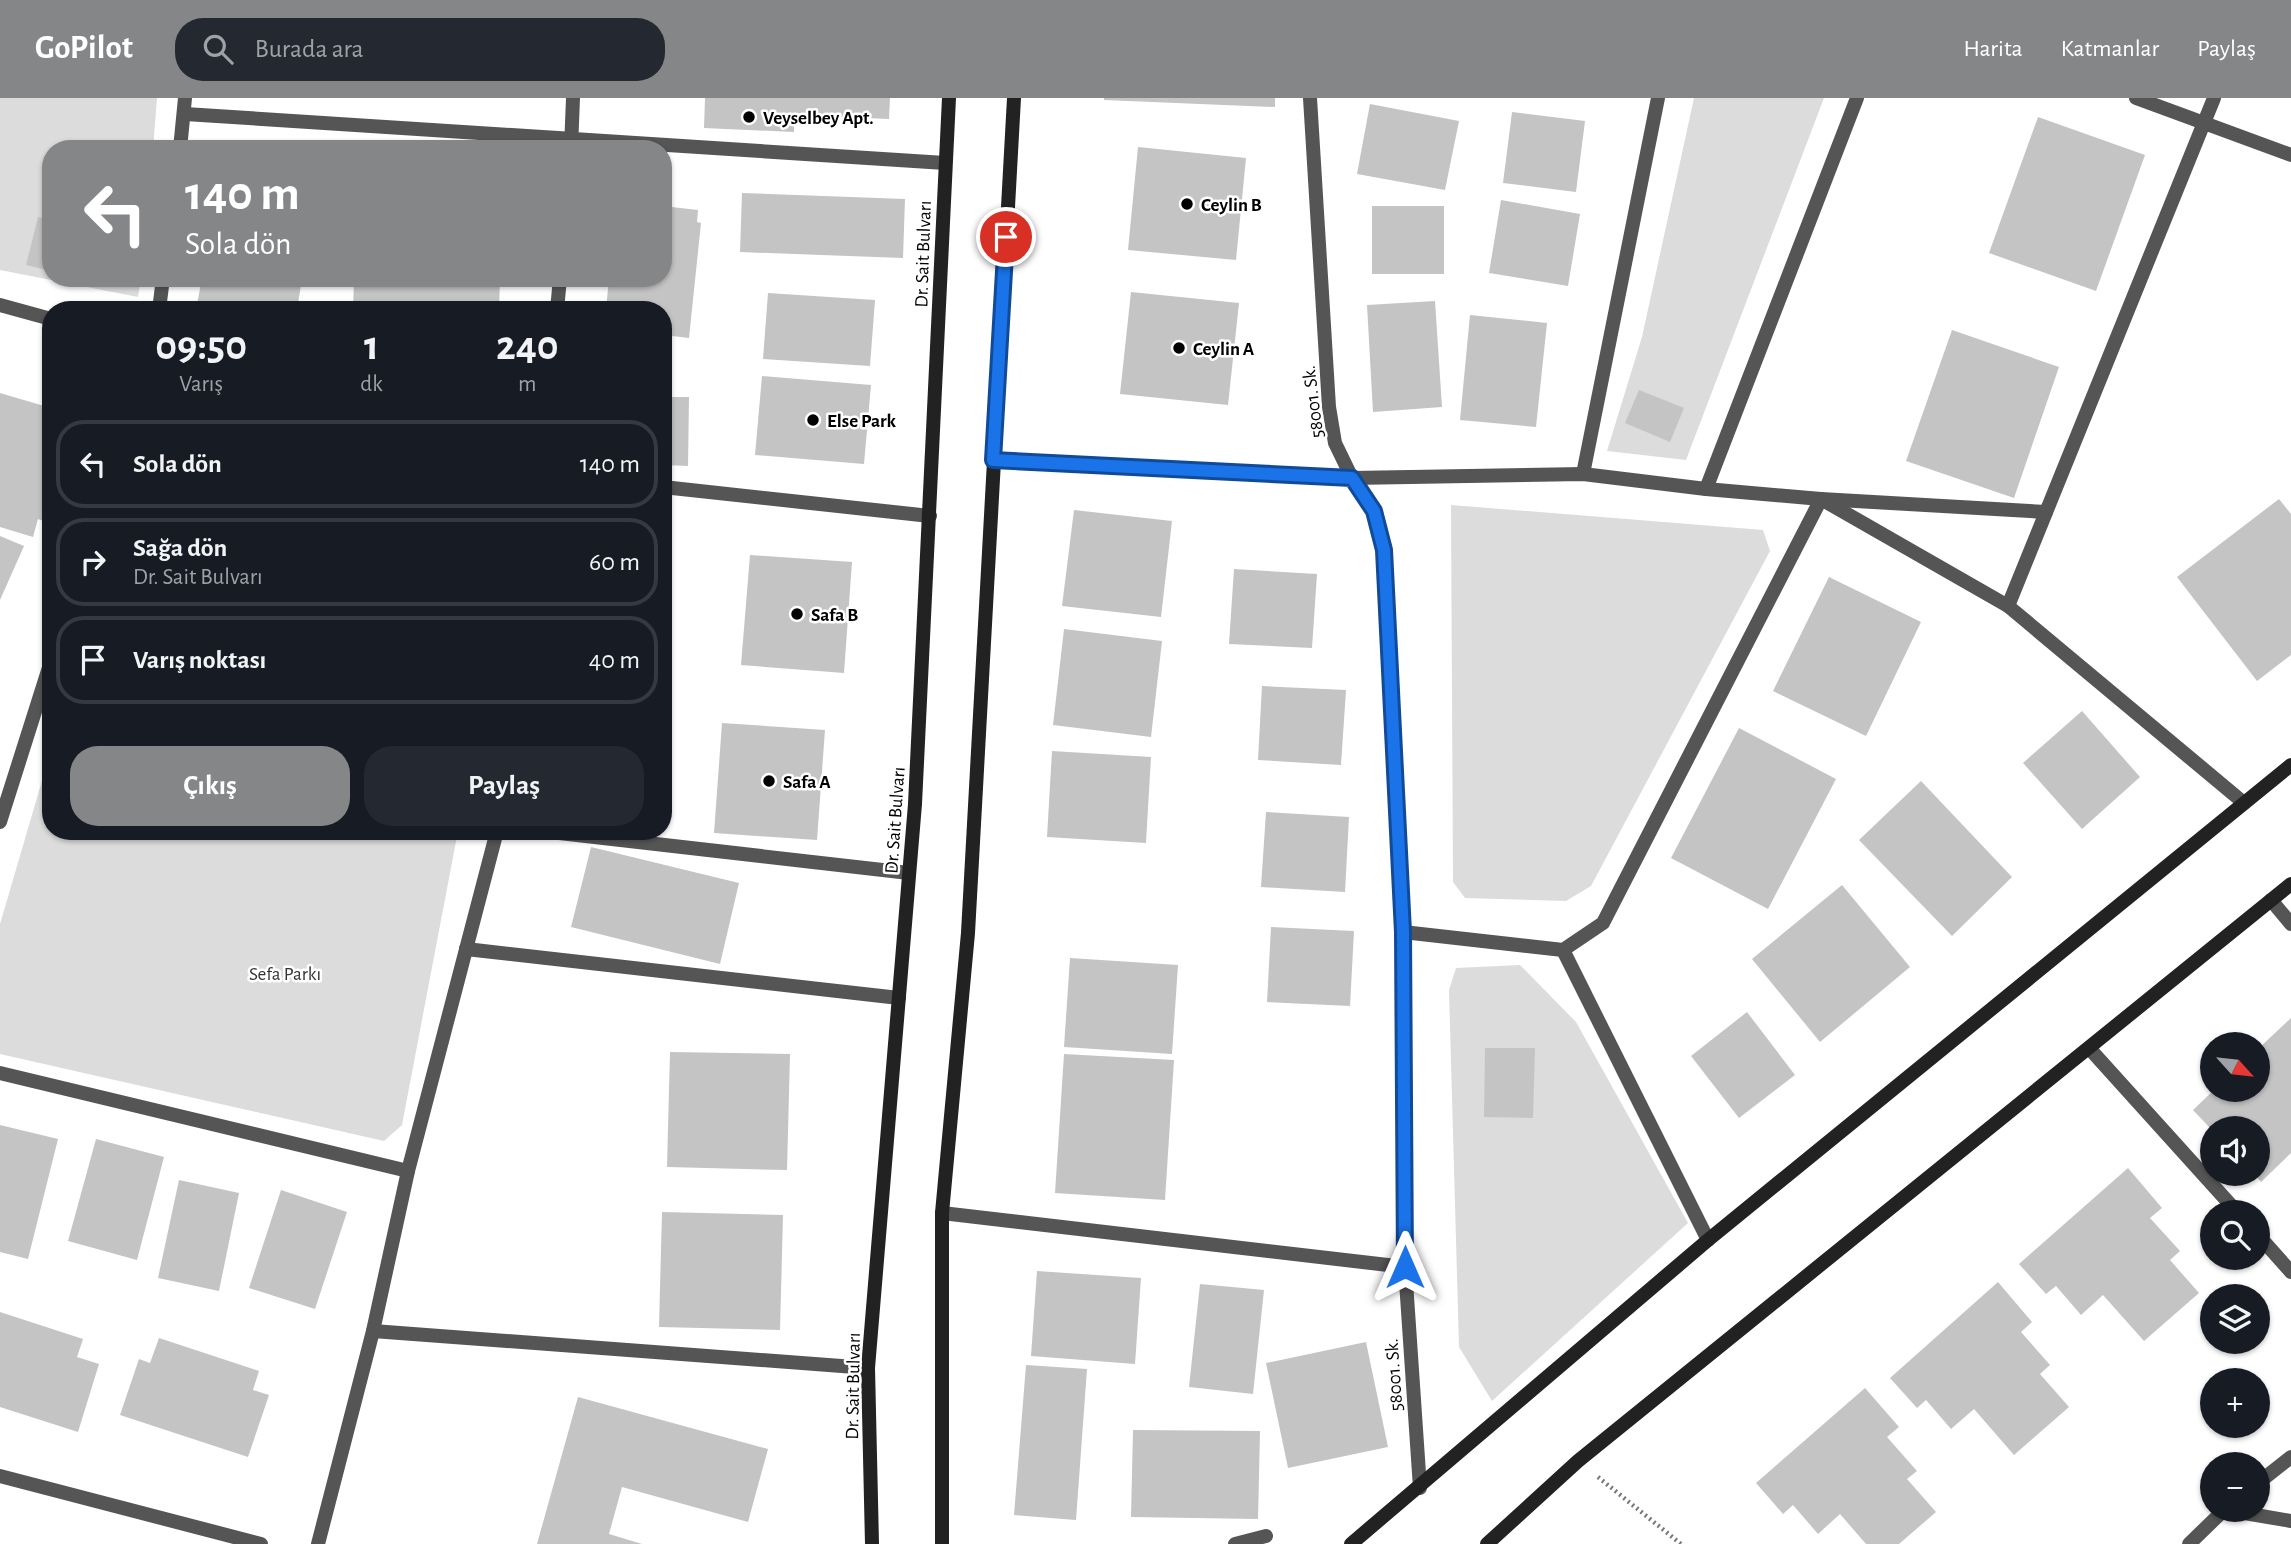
<!DOCTYPE html>
<html lang="tr">
<meta charset="utf-8">
<style>
:root{--surface:#171b24;--page:#242831;--text:#f1f3f6;--muted:#9ea1a6;--line:#363941;--accent:#858687}
body{margin:0;font-family:"Alegreya Sans",sans-serif;background:var(--page);color:var(--text);height:100vh;display:flex;flex-direction:column;font-size:26px;white-space:nowrap}
*{box-sizing:border-box;margin:0}
p{font-size:23px;color:var(--muted)}
.icon{flex:none;width:38px;height:38px;fill:none;stroke:currentColor;stroke-width:2;stroke-linecap:round;stroke-linejoin:round}
.map{position:relative;flex:1;overflow:hidden}
.side{position:absolute;left:42px;top:203px;width:630px;height:539px;display:flex;flex-direction:column;background:var(--surface);border-radius:28px;box-shadow:0 2px 5px #0004}
.side>*{flex:none}
.hud{position:absolute;left:42px;top:42px;width:630px;height:147px;border-radius:28px;box-shadow:0 2px 5px #0004;background:#858687;color:#fff;overflow:hidden}
.needle{width:46px;rotate:117deg}
.tools{position:absolute;left:2200px;top:934px;display:grid;gap:14px}
.tools a{display:grid;place-items:center;width:70px;height:70px;border-radius:50%;background:var(--surface);box-shadow:0 2px 5px #0004;font-size:35px}
.pin{position:absolute;display:grid;place-items:center;width:60px;height:60px;color:#fff;margin:-30px;border:4px solid #fff;border-radius:50%;box-shadow:0 2px 7px #0007}
.me{position:absolute;width:77px;margin:-38px;rotate:0deg;stroke-linejoin:round;filter:drop-shadow(0 0 5px #0008)}
.turn{display:flex;align-items:center;gap:24px;height:147px;padding:0 28px;font-size:32px}
.turn .icon{width:91px;height:91px;stroke-width:2.5}
.turn b{display:block;font-size:49px;line-height:60px}
.eta{display:flex;justify-content:space-evenly;align-items:center;height:119px;text-align:center}
.eta b{font-size:42px;font-weight:600;line-height:49px}
.action{display:flex;gap:14px;margin-top:auto;padding:14px 28px}
.action a{flex:1;height:80px;border-radius:28px;background:var(--accent);color:#fff;font-size:28px;font-weight:600;line-height:80px;text-align:center}
.action a+a{background:var(--page);color:var(--text)}
ul{padding:0;list-style:none}
li{display:flex;align-items:center;gap:21px;height:88px;margin:0 14px 10px;padding:0 14px;border:4px solid var(--line);border-radius:28px}
li div{flex:1}
li b{display:block;font-size:26px}
li em{font-style:normal}
header{display:flex;align-items:center;gap:42px;box-sizing:border-box;height:98px;padding:0 35px;background:var(--accent);color:#fff}
header strong{font-size:33px}
nav{display:flex;gap:38px;margin-inline-start:auto;font-size:24px}
.search{width:490px;height:63px;background:var(--page);display:flex;align-items:center;gap:18px;box-sizing:border-box;padding:0 24px;border-radius:28px;color:var(--muted);font-size:26px}
.map>svg:first-child{display:block}
.green{fill:#dcdcdc}
.building{fill:#c4c4c4}
.lines{fill:none;stroke-linecap:round;stroke-linejoin:round}
.path{stroke:#777;stroke-width:4.5;stroke-dasharray:2 3.5;stroke-linecap:butt}
.service{stroke:#555;stroke-width:14}
.minor{stroke:#555;stroke-width:14}
.secondary{stroke:#222;stroke-width:14}
.route-casing{stroke:#114b97;stroke-width:18}
.route{stroke:#1a73e8;stroke-width:12}
.poi-dot{fill:#000;stroke:#fff;stroke-width:2.5}
.labels{text-anchor:middle;stroke-width:5;stroke-linejoin:round;paint-order:stroke}
.poi-label{font-size:19px;font-weight:bold;fill:#000;stroke:#fff;text-anchor:start}
.street-label{font-size:19px;fill:#000;stroke:#fff}
.park-label{font-size:19px;fill:#333;stroke:#fff}
</style>
<header>
<strong>GoPilot</strong>
<div class="search"><svg class="icon" aria-label="search" viewBox="0 0 24 24"><circle cx="10" cy="10" r="6"/><path d="M15 15l6 6"/></svg>Burada ara</div>
<nav><a>Harita</a><a>Katmanlar</a><a>Paylaş</a></nav>
</header>
<div class="map">
<svg width="2291" height="1446" viewBox="0 0 2291 1446">
<rect width="100%" height="100%" fill="#fff"/>
<!-- green -->
<g class="green">
<polygon points="0,0 157,0 153,51 51,51 51,180 141,180 138,199 0,172"/>
<polygon points="1694,0 1824,0 1686,362 1607,353 1642,239"/>
<polygon points="1451,407 1763,432 1770,453 1591,788 1566,803 1465,800 1453,784"/>
<polygon points="51,652 51,733 458,733 402,1027 384,1043 0,956 0,826"/>
<polygon points="1520,867 1576,924 1688,1125 1492,1303 1459,1249 1449,892 1456,870"/>
</g>
<!-- building -->
<g class="building">
<polygon points="705,0 890,0 889,21 794,17 794,34 704,30"/>
<polygon points="1104,0 1275,0 1275,9 1104,2"/>
<polygon points="1370,6 1459,23 1445,92 1357,76"/>
<polygon points="1512,14 1585,23 1576,94 1503,85"/>
<polygon points="2038,19 2145,57 2096,193 1989,155"/>
<polygon points="1138,49 1246,60 1236,162 1128,152"/>
<polygon points="742,95 905,101 903,160 740,154"/>
<polygon points="1501,102 1580,116 1568,188 1489,175"/>
<polygon points="663,108 698,112 697,124 701,125 689,240 663,237 663,212 606,212 609,180 663,180"/>
<rect x="1372" y="108" width="72" height="68"/>
<polygon points="38,119 51,122 51,173 26,167"/>
<polygon points="202,180 302,180 297,212 196,212"/>
<polygon points="354,180 500,180 499,212 353,212"/>
<polygon points="1131,194 1239,205 1228,307 1120,296"/>
<polygon points="768,195 875,202 870,268 763,261"/>
<polygon points="1435,203 1442,309 1373,314 1367,207"/>
<polygon points="1470,217 1547,225 1536,329 1460,322"/>
<polygon points="1952,232 2059,269 2014,400 1906,363"/>
<polygon points="762,278 871,287 864,366 755,357"/>
<polygon points="1639,292 1684,310 1670,344 1625,325"/>
<polygon points="0,295 51,310 51,420 49,425 38,421 33,439 0,429"/>
<polygon points="663,299 689,299 688,368 663,367"/>
<polygon points="2279,401 2291,416 2291,557 2257,583 2177,479"/>
<polygon points="1074,412 1172,423 1161,519 1062,508"/>
<polygon points="0,438 24,448 0,502"/>
<polygon points="750,457 852,464 844,575 741,567"/>
<polygon points="1234,471 1317,476 1312,550 1229,546"/>
<polygon points="1829,479 1921,524 1866,638 1773,593"/>
<polygon points="1064,531 1162,543 1151,639 1053,627"/>
<polygon points="1262,588 1346,592 1341,667 1258,662"/>
<polygon points="2082,613 2140,679 2082,731 2023,665"/>
<polygon points="722,625 825,632 817,742 714,735"/>
<polygon points="1739,630 1836,681 1768,811 1671,760"/>
<polygon points="1052,653 1151,659 1146,745 1047,739"/>
<polygon points="1921,683 2012,779 1952,838 1859,742"/>
<polygon points="1266,714 1349,719 1345,794 1261,789"/>
<polygon points="591,749 739,785 720,866 571,829"/>
<polygon points="1842,787 1910,869 1820,944 1752,861"/>
<polygon points="1271,829 1354,833 1350,908 1267,904"/>
<polygon points="1070,860 1178,867 1172,956 1064,949"/>
<polygon points="1747,914 1795,977 1739,1020 1691,958"/>
<polygon points="2291,920 2291,1055 2261,1084 2254,1076 2258,1076 2258,1031 2211,1031 2193,1012 2214,992 2258,992 2258,951"/>
<polygon points="1485,950 1535,950 1533,1020 1484,1019"/>
<polygon points="670,954 790,956 787,1072 667,1069"/>
<polygon points="1064,956 1174,962 1165,1102 1055,1095"/>
<polygon points="0,1027 58,1041 28,1161 0,1154"/>
<polygon points="96,1041 164,1059 137,1162 68,1143"/>
<polygon points="2128,1070 2162,1110 2150,1120 2180,1153 2170,1162 2199,1195 2144,1243 2103,1197 2081,1217 2056,1188 2046,1196 2019,1166"/>
<polygon points="179,1082 239,1095 219,1193 158,1180"/>
<polygon points="281,1092 347,1114 315,1211 249,1190"/>
<polygon points="662,1114 783,1117 780,1232 659,1229"/>
<polygon points="1037,1173 1141,1180 1135,1266 1031,1258"/>
<polygon points="1998,1184 2032,1224 2021,1234 2050,1267 2040,1276 2069,1309 2014,1357 1974,1311 1951,1331 1926,1302 1917,1310 1890,1280"/>
<polygon points="1200,1186 1264,1192 1253,1296 1189,1289"/>
<polygon points="0,1214 83,1241 77,1259 99,1266 78,1334 0,1309"/>
<polygon points="159,1240 259,1273 253,1292 269,1297 248,1359 120,1317 139,1261 150,1265"/>
<polygon points="1366,1244 1388,1349 1288,1370 1266,1265"/>
<polygon points="1026,1267 1087,1271 1076,1422 1014,1417"/>
<polygon points="1865,1290 1899,1329 1887,1339 1917,1373 1907,1381 1936,1414 1899,1446 1866,1446 1840,1416 1818,1436 1793,1407 1783,1416 1756,1385"/>
<polygon points="578,1299 768,1351 748,1424 622,1389 609,1436 642,1446 537,1446"/>
<polygon points="1133,1332 1260,1333 1258,1421 1131,1419"/>
</g>
<g class="lines">
<!-- path -->
<polyline class="path" points="1598,1379 1681,1446"/>
<!-- service -->
<polyline class="service" points="1235,1446 1266,1438"/>
<!-- minor -->
<g class="minor">
<polyline points="1310,0 1329,309 1335,345 1352,380 1374,413 1384,452 1403,834 1405,1169 1420,1390"/>
<polyline points="2136,0 2291,57"/>
<polyline points="185,16 945,65"/>
<polyline points="180,51 185,0"/>
<polyline points="571,51 573,0"/>
<polyline points="0,207 51,221"/>
<polyline points="159,212 163,180"/>
<polyline points="557,212 560,180"/>
<polyline points="993,362 1352,380 1583,376 1706,391 1821,401 2008,508 2244,705"/>
<polyline points="1583,376 1658,0"/>
<polyline points="663,389 930,418"/>
<polyline points="1706,391 1857,0"/>
<polyline points="2008,508 2214,0"/>
<polyline points="0,724 51,563"/>
<polyline points="542,733 909,775"/>
<polyline points="2271,802 2291,826"/>
<polyline points="1403,834 1563,852 1603,825 1821,401 2046,414"/>
<polyline points="466,851 899,900"/>
<polyline points="1563,852 1708,1142"/>
<polyline points="2089,950 2238,1115"/>
<polyline points="0,975 408,1073"/>
<polyline points="942,1115 1405,1169"/>
<polyline points="2258,1137 2291,1174"/>
<polyline points="373,1233 868,1270"/>
<polyline points="0,1378 261,1446"/>
<polyline points="2258,1385 2291,1359"/>
<polyline points="2227,1412 2291,1423"/>
<polyline points="318,1446 373,1233 408,1073 497,733"/>
<polyline points="2189,1446 2224,1412"/>
</g>
<!-- secondary -->
<g class="secondary">
<polyline points="872,1446 868,1270 915,706 949,0"/>
<polyline points="942,1446 942,1115 968,835 1014,0"/>
<polyline points="1351,1446 1708,1142 2291,667"/>
<polyline points="1487,1446 1578,1363 2291,786"/>
</g>
</g>
<g class="lines">
<defs>
<polyline id="route" points="1006,139 993,362 1352,380 1374,413 1384,452 1403,834 1405,1169"/>
</defs>
<!-- route casing -->
<use href="#route" class="route-casing"/>
<!-- route -->
<use href="#route" class="route"/>
</g>
<!-- markers -->
<g class="poi-dot">
<circle cx="749" cy="19" r="7"/>
<circle cx="1187" cy="106" r="7"/>
<circle cx="1179" cy="250" r="7"/>
<circle cx="813" cy="322" r="7"/>
<circle cx="797" cy="516" r="7"/>
<circle cx="769" cy="683" r="7"/>
</g>
<g class="labels">
<!-- poi labels -->
<g class="poi-label">
<text x="763" y="26">Veyselbey Apt.</text>
<text x="1201" y="113">Ceylin B</text>
<text x="1193" y="257">Ceylin A</text>
<text x="827" y="329">Else Park</text>
<text x="811" y="523">Safa B</text>
<text x="783" y="690">Safa A</text>
</g>
<!-- street labels -->
<g class="street-label">
<text transform="translate(922 156) rotate(-88)" y="7">Dr. Sait Bulvarı</text>
<text transform="translate(1312 304) rotate(-97)" y="7">58001. Sk.</text>
<text transform="translate(894 722) rotate(-86)" y="7">Dr. Sait Bulvarı</text>
<text transform="translate(1393 1277) rotate(-94)" y="7">58001. Sk.</text>
<text transform="translate(852 1288) rotate(-89)" y="7">Dr. Sait Bulvarı</text>
</g>
<!-- park labels -->
<g class="park-label">
<text x="285" y="882">Sefa Parkı</text>
</g>
</g>
</svg>
<div class="tools">
<a><svg class="needle" viewBox="-14 -14 28 28"><path d="M0-13l5 13h-10z" fill="#e53935"/><path d="M0 13l5-13h-10z" fill="#9ea1a6"/></svg></a>
<a><svg class="icon" aria-label="sound" viewBox="0 0 24 24"><path d="M4 9h4l5-4v14l-5-4H4zM17 9q2 3 0 6"/></svg></a>
<a><svg class="icon" aria-label="search" viewBox="0 0 24 24"><circle cx="10" cy="10" r="6"/><path d="M15 15l6 6"/></svg></a>
<a><svg class="icon" aria-label="layers" viewBox="0 0 24 24"><path d="M12 4l9 5-9 5-9-5zM3 14l9 5 9-5"/></svg></a>
<a>+</a>
<a>−</a>
</div>
<div class="pin" style="left:1006px;top:139px;background:#d93025"><svg class="icon" aria-label="arrive" viewBox="0 0 24 24"><path d="M6 21V4h12l-3 4 3 4H6"/></svg></div>
<svg class="me" style="left:1405px;top:1169px" viewBox="-20 -20 40 40"><path d="M0-17L14 15 0 8-14 15z" fill="#1a73e8" stroke="#fff" stroke-width="4"/></svg>
<div class="hud">
<div class="turn"><svg class="icon" aria-label="left" viewBox="0 0 24 24"><path d="M17 20v-9H6M10 6l-5 5 5 5"/></svg><div><b>140 m</b>Sola dön</div></div>
</div>
<section class="side">
<div class="eta">
<div><b>09:50</b><p>Varış</p></div>
<div><b>1</b><p>dk</p></div>
<div><b>240</b><p>m</p></div>
</div>
<ul>
<li><svg class="icon" aria-label="left" viewBox="0 0 24 24"><path d="M17 20v-9H6M10 6l-5 5 5 5"/></svg><div><b>Sola dön</b></div><em>140 m</em></li>
<li><svg class="icon" aria-label="right" viewBox="0 0 24 24"><path d="M7 20v-9h11M14 6l5 5-5 5"/></svg><div><b>Sağa dön</b><p>Dr. Sait Bulvarı</p></div><em>60 m</em></li>
<li><svg class="icon" aria-label="arrive" viewBox="0 0 24 24"><path d="M6 21V4h12l-3 4 3 4H6"/></svg><div><b>Varış noktası</b></div><em>40 m</em></li>
</ul>
<div class="action"><a>Çıkış</a><a>Paylaş</a></div>
</section>
</div>
